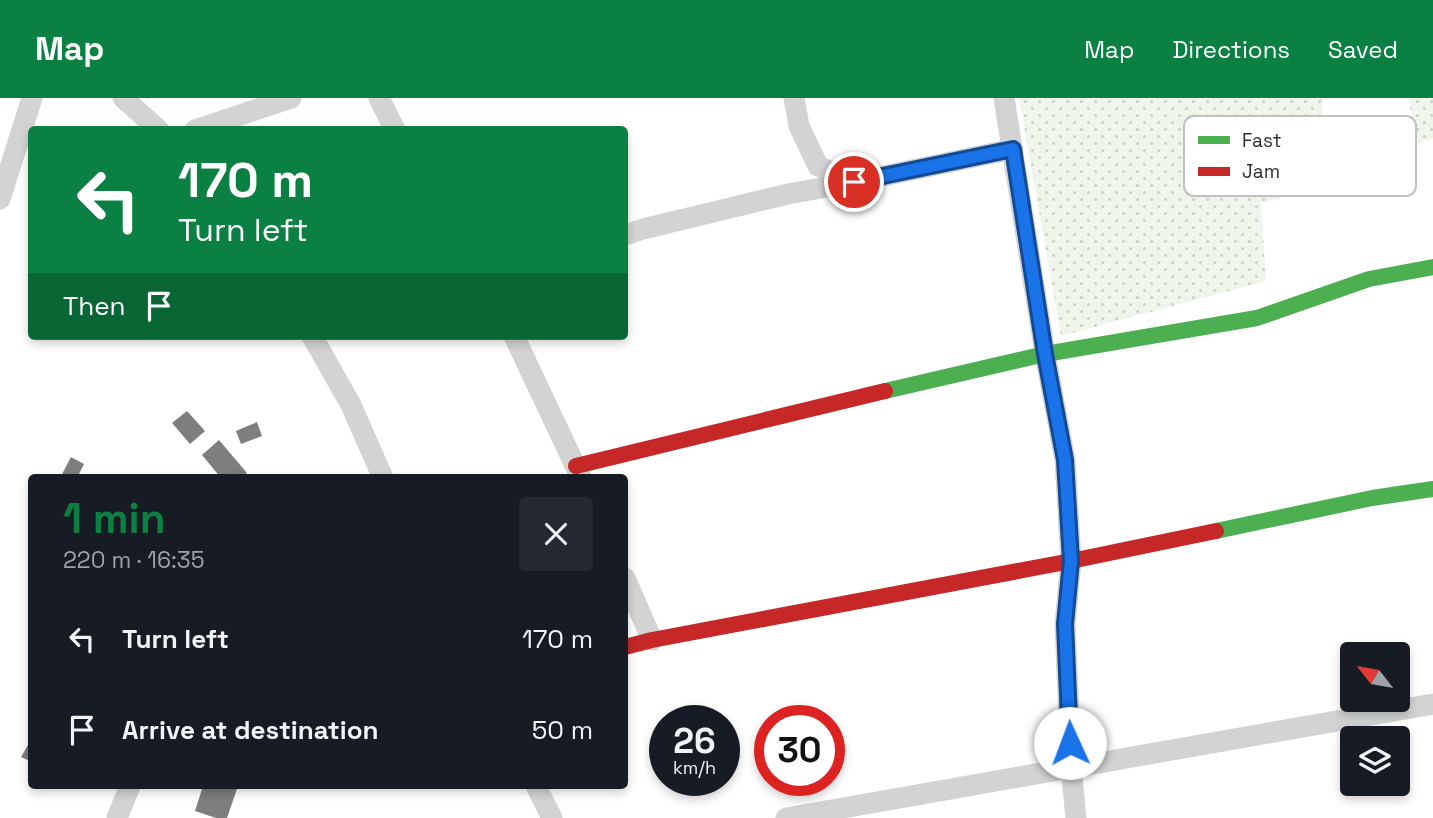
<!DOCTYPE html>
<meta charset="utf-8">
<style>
:root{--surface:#171b24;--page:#242831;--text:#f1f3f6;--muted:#9ea1a6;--accent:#0b8043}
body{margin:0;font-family:"Space Grotesk",sans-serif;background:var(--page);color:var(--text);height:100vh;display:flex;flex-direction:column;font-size:26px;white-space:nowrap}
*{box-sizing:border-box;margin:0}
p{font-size:23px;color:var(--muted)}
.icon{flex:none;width:38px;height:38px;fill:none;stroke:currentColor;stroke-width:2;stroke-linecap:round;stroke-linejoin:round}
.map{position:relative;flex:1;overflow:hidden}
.sheet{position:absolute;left:28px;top:376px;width:600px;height:315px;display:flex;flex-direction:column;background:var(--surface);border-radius:7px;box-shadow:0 4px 10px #0003}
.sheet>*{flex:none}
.top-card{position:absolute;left:28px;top:28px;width:600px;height:214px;border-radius:7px;box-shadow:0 4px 10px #0003;background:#0b8043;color:#fff;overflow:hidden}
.needle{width:46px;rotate:301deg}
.tools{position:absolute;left:1340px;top:544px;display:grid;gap:14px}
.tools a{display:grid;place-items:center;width:70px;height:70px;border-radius:7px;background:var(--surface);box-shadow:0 4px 10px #0003;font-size:35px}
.speed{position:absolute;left:649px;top:607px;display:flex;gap:14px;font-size:35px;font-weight:700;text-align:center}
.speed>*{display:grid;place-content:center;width:91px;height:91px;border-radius:50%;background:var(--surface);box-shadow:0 4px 10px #0003;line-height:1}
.speed small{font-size:18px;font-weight:400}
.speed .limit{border:10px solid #d22;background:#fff;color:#111}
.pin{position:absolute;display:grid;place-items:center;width:60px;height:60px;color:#fff;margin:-30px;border:4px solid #fff;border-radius:50%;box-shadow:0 2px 7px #0007}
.me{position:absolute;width:77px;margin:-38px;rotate:358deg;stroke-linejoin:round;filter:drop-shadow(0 0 5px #0008)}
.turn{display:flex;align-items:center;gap:24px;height:147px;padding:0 35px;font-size:32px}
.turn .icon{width:91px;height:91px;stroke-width:2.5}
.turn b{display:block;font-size:49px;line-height:60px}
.then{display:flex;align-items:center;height:66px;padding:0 35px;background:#0003;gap:14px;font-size:26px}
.round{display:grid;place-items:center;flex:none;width:74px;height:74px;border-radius:7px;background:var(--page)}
.headline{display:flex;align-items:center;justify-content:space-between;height:119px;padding:0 35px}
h1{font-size:42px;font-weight:800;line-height:52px;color:var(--accent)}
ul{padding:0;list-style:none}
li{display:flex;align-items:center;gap:21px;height:91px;padding:0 35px}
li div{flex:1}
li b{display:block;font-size:26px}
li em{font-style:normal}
header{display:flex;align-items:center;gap:42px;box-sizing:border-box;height:98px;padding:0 35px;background:var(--accent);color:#fff}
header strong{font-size:33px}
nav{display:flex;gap:38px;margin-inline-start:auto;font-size:24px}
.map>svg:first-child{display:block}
.grass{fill:url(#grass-dots)}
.building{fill:#7e7e7e}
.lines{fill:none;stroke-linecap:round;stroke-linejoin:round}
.street{stroke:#d3d3d3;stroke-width:21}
.fast{stroke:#4caf50;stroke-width:16}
.jam{stroke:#c62828;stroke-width:16}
.route-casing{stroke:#114b97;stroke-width:18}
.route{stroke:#1a73e8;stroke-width:12}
.key{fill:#fff;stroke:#c0c0c0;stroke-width:2}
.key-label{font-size:19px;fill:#2e2e2e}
</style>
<header>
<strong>Map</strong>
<nav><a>Map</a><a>Directions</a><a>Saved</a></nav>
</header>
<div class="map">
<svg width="1433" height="720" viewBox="0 0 1433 720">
<defs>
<pattern id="grass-dots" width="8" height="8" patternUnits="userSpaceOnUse" patternTransform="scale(1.75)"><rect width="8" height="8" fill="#f0f5eb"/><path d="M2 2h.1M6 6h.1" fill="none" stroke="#ced2ca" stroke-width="1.8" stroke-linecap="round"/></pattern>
</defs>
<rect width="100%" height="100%" fill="#fff"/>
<!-- grass -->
<g class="grass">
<polygon points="1019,0 1322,0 1326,87 1261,105 1266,183 1061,238"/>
<polygon points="1408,0 1433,0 1433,40 1418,45"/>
</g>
<!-- building -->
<g class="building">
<polygon points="187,313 205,333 190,346 172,325"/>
<polygon points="257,324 262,338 241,346 236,333"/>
<polygon points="219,342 247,375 241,380 221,380 202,357"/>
<polygon points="71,359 84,366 77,380 60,380"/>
<polygon points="32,640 32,664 21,659"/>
<polygon points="203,688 238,688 227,720 216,720 195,713"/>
</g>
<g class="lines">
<!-- street -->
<g class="street">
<polyline points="123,0 159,32"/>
<polyline points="379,0 395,32"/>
<polyline points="794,0 799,28 818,68 854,84 1013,51"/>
<polyline points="1004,0 1045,256 1065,362 1071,463 1065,526 1071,669 1076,720"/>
<polyline points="195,32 291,0"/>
<polyline points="0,101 32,0"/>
<polyline points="625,137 643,131 788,96 854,84"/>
<polyline points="312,238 351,307 383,380"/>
<polyline points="514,238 581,380"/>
<polyline points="625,480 652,542"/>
<polyline points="536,688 552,720"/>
<polyline points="117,720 130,688"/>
<polyline points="786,720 1433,606"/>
</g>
<!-- fast -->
<g class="fast">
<polyline points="885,293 1045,256 1257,220 1369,181 1433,169"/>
<polyline points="1216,433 1372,400 1433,391"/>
</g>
<!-- jam -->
<g class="jam">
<polyline points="576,368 885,293"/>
<polyline points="625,549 652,542 1071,463 1216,433"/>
</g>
</g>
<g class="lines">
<defs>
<polyline id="route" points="854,84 1013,51 1045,256 1065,362 1071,463 1065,526 1070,645"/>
</defs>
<!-- route casing -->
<use href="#route" class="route-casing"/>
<!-- route -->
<use href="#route" class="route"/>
</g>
<!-- legend -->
<rect x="1184" y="18" width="232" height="80" rx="10" class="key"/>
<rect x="1198" y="38" width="32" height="8" fill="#4caf50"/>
<rect x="1198" y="69" width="32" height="9" fill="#c62828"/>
<g class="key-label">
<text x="1242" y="49">Fast</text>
<text x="1242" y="80">Jam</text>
</g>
</svg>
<div class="tools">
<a><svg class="needle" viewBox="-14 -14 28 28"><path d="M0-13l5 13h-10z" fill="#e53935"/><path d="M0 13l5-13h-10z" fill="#9ea1a6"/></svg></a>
<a><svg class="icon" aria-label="layers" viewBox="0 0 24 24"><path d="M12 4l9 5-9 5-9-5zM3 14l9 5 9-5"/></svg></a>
</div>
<div class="speed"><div>26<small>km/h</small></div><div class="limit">30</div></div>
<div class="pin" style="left:854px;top:84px;background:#d93025"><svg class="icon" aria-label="arrive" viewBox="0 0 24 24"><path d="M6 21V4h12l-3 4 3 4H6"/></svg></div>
<svg class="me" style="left:1070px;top:645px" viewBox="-20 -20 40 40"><circle r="19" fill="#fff"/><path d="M0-13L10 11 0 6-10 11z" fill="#1a73e8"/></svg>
<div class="top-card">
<div class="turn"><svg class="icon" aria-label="left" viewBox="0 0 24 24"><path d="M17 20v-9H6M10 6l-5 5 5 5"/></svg><div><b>170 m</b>Turn left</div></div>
<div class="then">Then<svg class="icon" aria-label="arrive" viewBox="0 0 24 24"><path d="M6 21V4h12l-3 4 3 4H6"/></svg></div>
</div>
<section class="sheet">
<div class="headline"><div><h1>1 min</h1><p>220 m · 16:35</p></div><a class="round"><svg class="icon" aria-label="close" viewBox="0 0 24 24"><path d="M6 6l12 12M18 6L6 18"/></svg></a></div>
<ul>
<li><svg class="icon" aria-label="left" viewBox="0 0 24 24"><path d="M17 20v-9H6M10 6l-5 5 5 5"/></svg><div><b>Turn left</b></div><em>170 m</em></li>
<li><svg class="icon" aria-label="arrive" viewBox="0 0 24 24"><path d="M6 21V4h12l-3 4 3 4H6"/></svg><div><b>Arrive at destination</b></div><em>50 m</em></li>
</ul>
</section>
</div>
